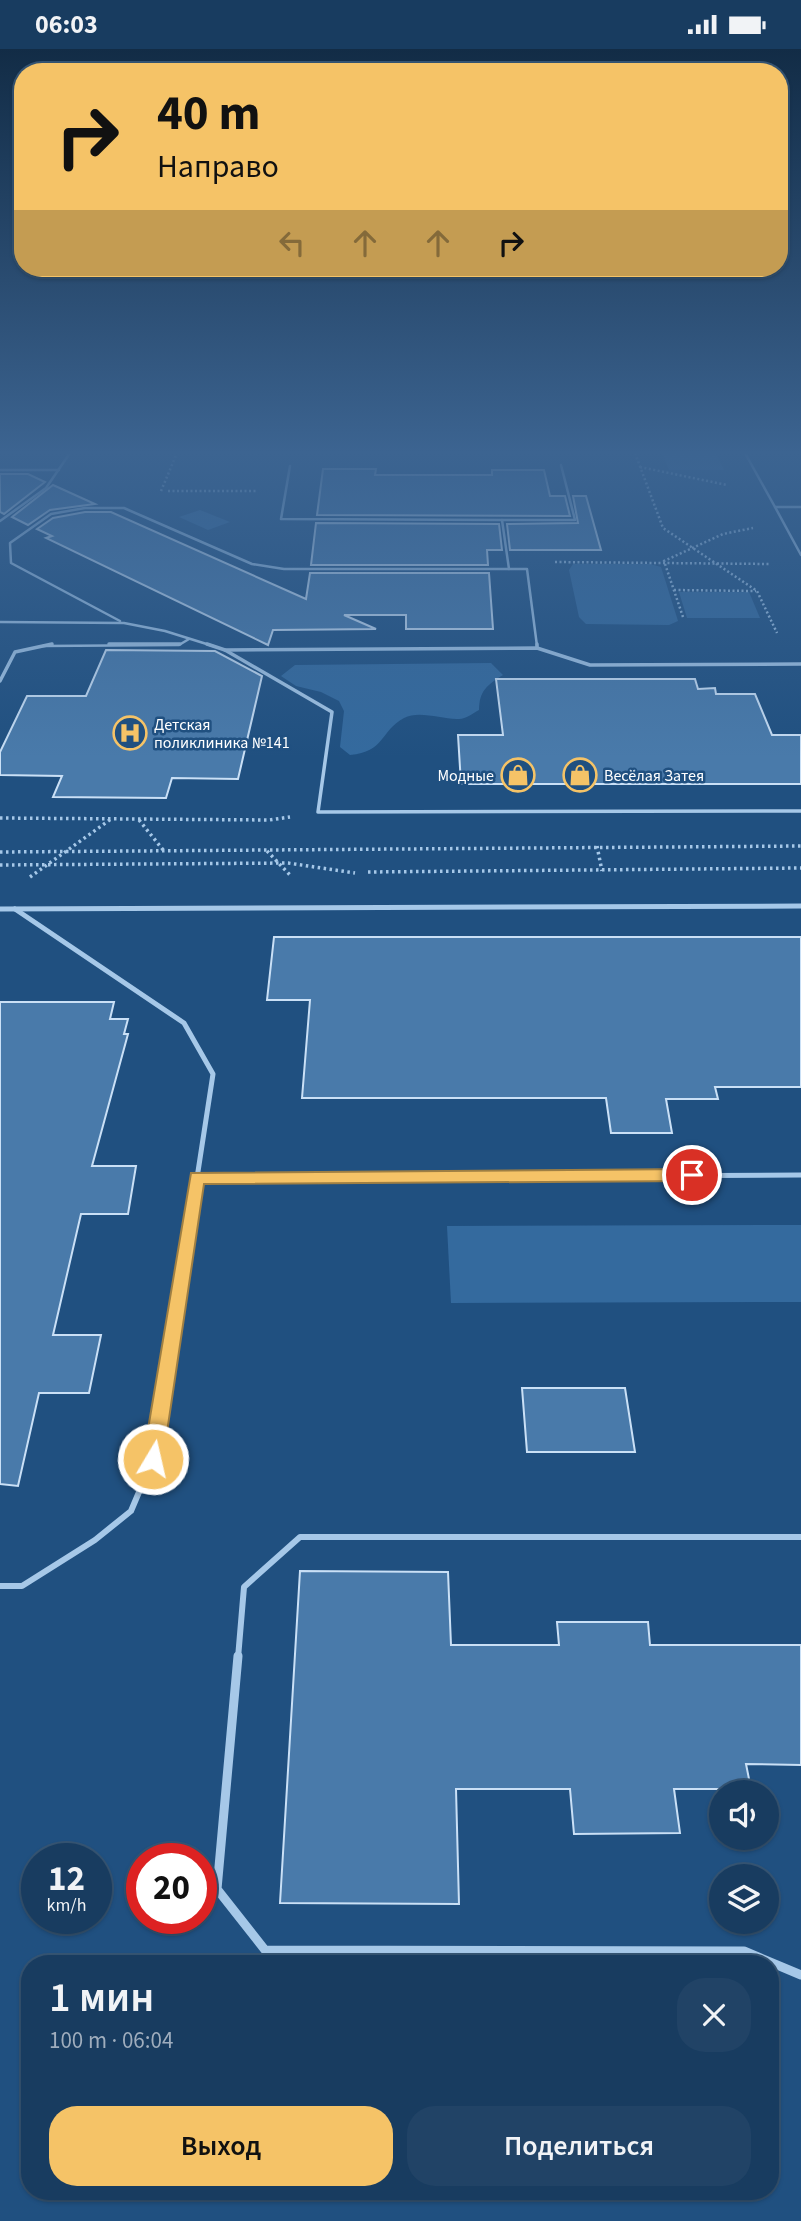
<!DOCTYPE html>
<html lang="ru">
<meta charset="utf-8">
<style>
:root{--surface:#183c60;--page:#214366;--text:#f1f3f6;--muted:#9fadbd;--line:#365675;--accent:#f5c367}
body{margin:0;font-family:"Source Sans 3",sans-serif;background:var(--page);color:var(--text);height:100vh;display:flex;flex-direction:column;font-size:26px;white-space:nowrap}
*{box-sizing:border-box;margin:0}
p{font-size:23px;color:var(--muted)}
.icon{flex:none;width:38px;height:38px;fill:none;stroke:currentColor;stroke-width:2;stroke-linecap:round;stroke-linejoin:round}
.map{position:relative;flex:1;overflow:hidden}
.drawer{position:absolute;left:21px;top:1906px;width:758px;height:245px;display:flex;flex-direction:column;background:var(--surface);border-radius:28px;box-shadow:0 2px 5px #0004,0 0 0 2px var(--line)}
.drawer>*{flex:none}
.guide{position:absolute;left:14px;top:14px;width:774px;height:214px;border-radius:28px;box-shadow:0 2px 5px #0004,0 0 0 2px var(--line);background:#f5c367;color:#111;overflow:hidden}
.fabs{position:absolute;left:709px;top:1731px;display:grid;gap:14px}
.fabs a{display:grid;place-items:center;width:70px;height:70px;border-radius:50%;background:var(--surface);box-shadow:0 2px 5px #0004,0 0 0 2px var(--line);font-size:35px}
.speed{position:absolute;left:21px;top:1794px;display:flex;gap:14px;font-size:35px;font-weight:700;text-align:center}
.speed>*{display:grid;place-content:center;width:91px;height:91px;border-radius:50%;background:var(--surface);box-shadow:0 2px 5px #0004,0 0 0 2px var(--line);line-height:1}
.speed small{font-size:18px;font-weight:400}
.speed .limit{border:10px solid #d22;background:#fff;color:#111}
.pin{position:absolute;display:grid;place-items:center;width:60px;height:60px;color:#fff;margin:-30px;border:4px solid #fff;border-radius:50%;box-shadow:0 2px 7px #0007}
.me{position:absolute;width:77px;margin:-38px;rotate:9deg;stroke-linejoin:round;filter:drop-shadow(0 0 5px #0008)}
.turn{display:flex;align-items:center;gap:24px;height:147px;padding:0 28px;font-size:32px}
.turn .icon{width:91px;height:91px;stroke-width:2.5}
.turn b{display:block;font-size:49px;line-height:60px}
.lanes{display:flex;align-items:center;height:66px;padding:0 28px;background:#0003;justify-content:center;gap:35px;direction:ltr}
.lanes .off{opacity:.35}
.round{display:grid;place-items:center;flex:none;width:74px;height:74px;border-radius:28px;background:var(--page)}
.headline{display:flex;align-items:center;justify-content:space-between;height:119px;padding:0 28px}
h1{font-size:42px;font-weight:600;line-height:52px}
.cta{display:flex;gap:14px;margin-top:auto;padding:14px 28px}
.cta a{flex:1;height:80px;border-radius:28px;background:var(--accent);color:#111;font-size:28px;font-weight:600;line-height:80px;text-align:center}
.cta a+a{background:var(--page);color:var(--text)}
.status{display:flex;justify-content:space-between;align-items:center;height:49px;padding:0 35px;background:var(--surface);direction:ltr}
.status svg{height:19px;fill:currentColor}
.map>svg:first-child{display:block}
.green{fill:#346a9e}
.building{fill:#497aaa;stroke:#cae0f6;stroke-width:2}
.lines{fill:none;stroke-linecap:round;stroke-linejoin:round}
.path-far1{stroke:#a6c8e8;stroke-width:2.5;stroke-dasharray:2 2.5;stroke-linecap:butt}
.path{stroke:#a6c8e8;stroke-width:3.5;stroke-dasharray:2.5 3.5;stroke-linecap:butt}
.service-far4{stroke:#a6c8e8;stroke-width:2.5}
.service-far3{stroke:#a6c8e8;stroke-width:3.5}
.service-far2{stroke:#a6c8e8;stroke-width:5}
.service-far1{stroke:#a6c8e8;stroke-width:6}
.service{stroke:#a6c8e8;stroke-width:9}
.route{fill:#f5c367;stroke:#9f7f43;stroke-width:2}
.labels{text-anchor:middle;stroke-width:5;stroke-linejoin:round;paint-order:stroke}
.far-poi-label{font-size:16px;fill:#fff;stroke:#205080;text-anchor:start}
</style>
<div class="status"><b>06:03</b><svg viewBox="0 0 49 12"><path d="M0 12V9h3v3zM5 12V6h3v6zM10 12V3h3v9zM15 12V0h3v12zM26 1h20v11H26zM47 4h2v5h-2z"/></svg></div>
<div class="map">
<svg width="801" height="2172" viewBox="0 0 801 2172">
<rect width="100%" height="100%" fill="#205080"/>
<!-- green -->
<g class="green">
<polygon points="662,404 716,404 724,421 669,421"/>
<polygon points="200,461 230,473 208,481 179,468"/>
<polygon points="573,515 650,515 661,518 678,572 669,576 586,575 579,568 569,521"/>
<polygon points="679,543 749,543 760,569 687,569"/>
<path d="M491 614 503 626C487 636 479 642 479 661 473 664 466 670 459 670 443 671 420 661 404 669 380 682 385 703 350 706L340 698 344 662 339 652 321 643 296 637 281 627 295 616Z"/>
<polygon points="801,1176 801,1253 451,1254 447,1177"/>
</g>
<!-- building -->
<g class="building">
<polygon points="323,420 376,420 375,426 492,426 492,421 544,421 550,447 565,447 570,467 317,466"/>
<polygon points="0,425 28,425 45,433 4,465 0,463"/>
<polygon points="53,436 95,455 50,461 28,476 12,468"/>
<polygon points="573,447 586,447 601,501 510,501 507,475 578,474"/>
<polygon points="85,463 111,463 306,550 310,524 489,524 493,580 406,580 406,566 344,566 376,580 273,581 268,596 46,489 52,487 37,480 53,469"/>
<polygon points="316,474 499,475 502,501 487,501 488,516 311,516"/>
<polygon points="106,601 215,602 262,627 238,730 172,729 166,749 53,748 62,727 0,726 0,703 27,647 86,647"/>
<polygon points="496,630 695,630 698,640 715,639 716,645 755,645 772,686 801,686 801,735 461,735 458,686 503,686"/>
<polygon points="274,888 801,888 801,1038 715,1038 718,1050 666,1050 672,1084 611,1084 606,1049 302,1049 310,951 267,951"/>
<polygon points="0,953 114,953 110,970 128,970 124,985 128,985 92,1117 136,1117 128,1165 81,1165 53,1286 101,1286 89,1344 39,1344 18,1437 0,1435"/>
<polygon points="522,1339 625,1339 635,1403 527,1403"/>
<polygon points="300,1522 448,1523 451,1596 559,1596 557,1573 648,1573 650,1596 801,1596 801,1716 746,1715 751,1740 674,1740 680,1784 574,1785 570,1740 456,1740 459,1855 280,1854"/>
</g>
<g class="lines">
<!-- path-far1 -->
<g class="path-far1">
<polyline points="635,404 663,479 757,542 777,584"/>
<polyline points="640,418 727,436"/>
<polyline points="161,442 177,404"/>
<polyline points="168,442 257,442"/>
<polyline points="555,513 770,515"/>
<polyline points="674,541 756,542"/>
<polyline points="683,568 664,512 723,485 753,479"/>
</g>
<!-- path -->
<g class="path">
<polyline points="0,769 269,771 290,768"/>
<polyline points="139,771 164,802"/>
<polyline points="597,797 602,822"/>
<polyline points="267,802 290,826"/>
<polyline points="0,803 801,797"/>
<polyline points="0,816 288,814 355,824"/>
<polyline points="368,823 801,819"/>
<polyline points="30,828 111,770"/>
</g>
<!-- service-far4 -->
<g class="service-far4">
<polyline points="745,404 775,458"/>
<polyline points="290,417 281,470 502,471 509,520"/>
<polyline points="0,421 59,421"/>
<polyline points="801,458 775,458 801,506"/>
<polyline points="502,471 575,471 561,416"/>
<polyline points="0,472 46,439 70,404"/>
<polyline points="120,572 11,514 10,494 51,465 85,459 124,459 252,515 284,520 527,520 537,597"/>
<polyline points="0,573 124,574 165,582 213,597"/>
<polyline points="43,597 179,596 189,590"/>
</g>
<!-- service-far3 -->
<g class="service-far3">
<polyline points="109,595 180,595"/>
<polyline points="207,595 225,601 537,599 590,616 801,615"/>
<polyline points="537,595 537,599"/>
<polyline points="225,601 332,663 318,763 801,762"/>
<polyline points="0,632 15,603 52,595"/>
</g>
<!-- service-far2 -->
<g class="service-far2">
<polyline points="0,860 801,857"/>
<polyline points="15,860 184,974 213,1025 197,1129"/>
<polyline points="189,1178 197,1129 801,1126"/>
</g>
<!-- service-far1 -->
<g class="service-far1">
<polyline points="0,1537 22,1537 95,1491 131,1462 153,1410 190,1176"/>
<polyline points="238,1609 244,1538 300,1488 801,1488"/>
</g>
<!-- service -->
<polyline class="service" points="238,1607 217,1840 265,1901 744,1902 801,1926"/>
</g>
<!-- sky -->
<linearGradient id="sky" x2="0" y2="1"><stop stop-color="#122c46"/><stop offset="0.57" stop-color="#3c6491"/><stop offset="1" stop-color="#3c6491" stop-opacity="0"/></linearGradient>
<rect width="801" height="708" fill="url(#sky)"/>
<!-- route -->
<polygon class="route" points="692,1120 700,1126 692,1132 204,1135 163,1410 160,1417 153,1419 146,1417 143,1410 191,1124"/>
<!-- icons -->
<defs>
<symbol id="hospital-ring" viewBox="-11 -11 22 22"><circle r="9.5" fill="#205080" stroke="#f5c367" stroke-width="1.5"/><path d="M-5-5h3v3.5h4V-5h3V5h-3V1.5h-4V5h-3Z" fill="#f5c367"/></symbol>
<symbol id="shop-ring" viewBox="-11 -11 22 22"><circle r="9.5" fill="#205080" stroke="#f5c367" stroke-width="1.5"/><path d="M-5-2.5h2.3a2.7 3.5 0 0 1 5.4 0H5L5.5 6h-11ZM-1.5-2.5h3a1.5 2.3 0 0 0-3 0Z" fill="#f5c367"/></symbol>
</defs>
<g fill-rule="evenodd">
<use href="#hospital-ring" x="111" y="665" width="38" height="38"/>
<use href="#shop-ring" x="499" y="707" width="38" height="38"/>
<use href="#shop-ring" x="561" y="707" width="38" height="38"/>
</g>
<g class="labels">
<!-- far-poi labels -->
<g class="far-poi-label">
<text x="154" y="681">Детская<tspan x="154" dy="18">поликлиника №141</tspan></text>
<text x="494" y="732" text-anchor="end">Модные</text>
<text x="604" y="732">Весёлая Затея</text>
</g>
</g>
</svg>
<div class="fabs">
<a><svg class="icon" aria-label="sound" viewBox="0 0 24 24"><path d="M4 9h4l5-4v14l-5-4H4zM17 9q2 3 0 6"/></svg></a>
<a><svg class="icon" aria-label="layers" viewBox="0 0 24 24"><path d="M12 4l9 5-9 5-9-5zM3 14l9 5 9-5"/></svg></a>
</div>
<div class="speed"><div>12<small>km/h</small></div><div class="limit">20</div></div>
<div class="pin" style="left:692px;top:1126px;background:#d93025"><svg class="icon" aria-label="arrive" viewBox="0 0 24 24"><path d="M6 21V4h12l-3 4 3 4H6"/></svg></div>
<svg class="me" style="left:153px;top:1410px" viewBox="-20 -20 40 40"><circle r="17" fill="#f5c367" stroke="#fff" stroke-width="3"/><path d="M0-11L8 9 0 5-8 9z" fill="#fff"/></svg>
<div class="guide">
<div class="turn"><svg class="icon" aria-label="right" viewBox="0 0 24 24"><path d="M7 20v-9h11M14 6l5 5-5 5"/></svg><div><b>40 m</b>Направо</div></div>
<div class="lanes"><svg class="icon off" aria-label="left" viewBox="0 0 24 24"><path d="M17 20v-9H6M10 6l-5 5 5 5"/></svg><svg class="icon off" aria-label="ahead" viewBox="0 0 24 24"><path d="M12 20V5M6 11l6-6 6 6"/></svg><svg class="icon off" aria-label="ahead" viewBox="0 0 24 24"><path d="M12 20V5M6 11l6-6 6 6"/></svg><svg class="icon" aria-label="right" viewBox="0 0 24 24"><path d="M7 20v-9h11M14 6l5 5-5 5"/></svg></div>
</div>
<section class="drawer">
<div class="headline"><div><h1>1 мин</h1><p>100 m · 06:04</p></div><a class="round"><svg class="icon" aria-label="close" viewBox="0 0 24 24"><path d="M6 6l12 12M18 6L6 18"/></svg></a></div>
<div class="cta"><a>Выход</a><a>Поделиться</a></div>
</section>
</div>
